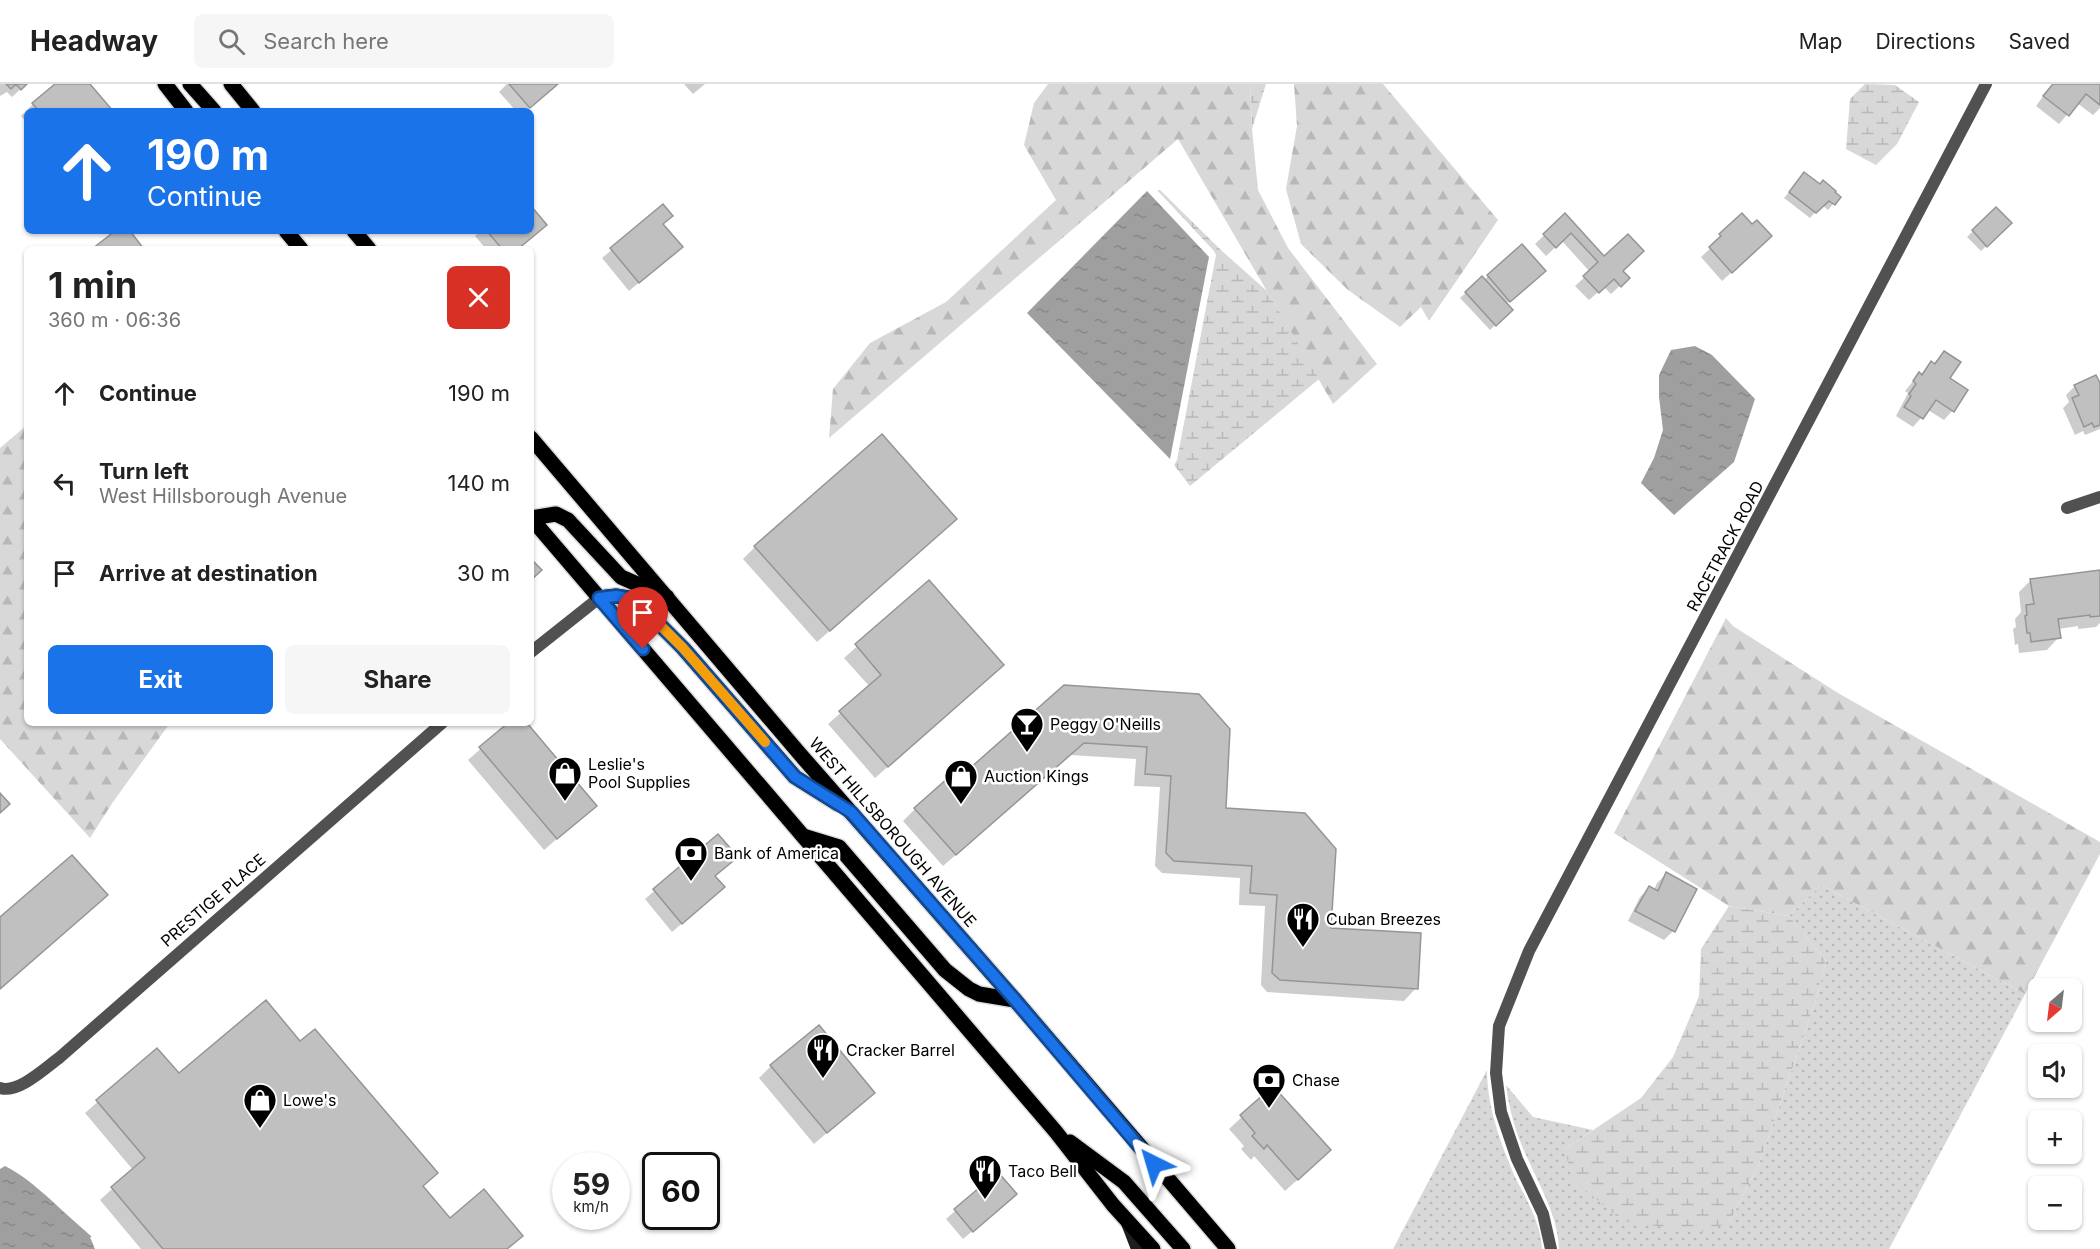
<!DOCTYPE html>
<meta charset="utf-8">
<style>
:root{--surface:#fff;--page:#f6f6f6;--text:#222;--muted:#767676;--line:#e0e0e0;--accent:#1a73e8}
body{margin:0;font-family:Inter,sans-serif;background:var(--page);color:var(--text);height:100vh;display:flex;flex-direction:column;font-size:22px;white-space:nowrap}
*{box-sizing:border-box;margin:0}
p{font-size:20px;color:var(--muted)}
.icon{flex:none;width:33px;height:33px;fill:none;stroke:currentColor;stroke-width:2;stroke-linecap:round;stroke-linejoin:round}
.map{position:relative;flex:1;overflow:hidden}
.details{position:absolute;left:24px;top:162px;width:510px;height:480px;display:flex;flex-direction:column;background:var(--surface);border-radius:9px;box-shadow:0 2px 4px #0004}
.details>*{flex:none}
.guide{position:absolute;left:24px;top:24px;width:510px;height:126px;border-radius:9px;box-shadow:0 2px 4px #0004;background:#1a73e8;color:#fff;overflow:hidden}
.needle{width:39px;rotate:208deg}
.fabs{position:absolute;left:2028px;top:894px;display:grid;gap:12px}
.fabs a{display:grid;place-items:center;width:54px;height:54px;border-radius:9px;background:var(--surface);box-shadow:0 2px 4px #0004;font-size:30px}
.speed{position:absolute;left:552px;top:1068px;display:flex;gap:12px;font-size:30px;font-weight:700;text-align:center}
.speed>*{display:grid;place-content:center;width:78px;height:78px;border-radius:50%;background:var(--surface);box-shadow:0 2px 4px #0004;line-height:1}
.speed small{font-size:15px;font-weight:400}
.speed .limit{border:3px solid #111;border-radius:9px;background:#fff;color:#111}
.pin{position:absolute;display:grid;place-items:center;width:51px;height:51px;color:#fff;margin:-62px -26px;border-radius:50% 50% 50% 0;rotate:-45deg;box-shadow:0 0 6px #0007}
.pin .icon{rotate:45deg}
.me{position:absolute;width:66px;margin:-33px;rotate:320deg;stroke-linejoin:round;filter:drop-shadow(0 0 4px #0008)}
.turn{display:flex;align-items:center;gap:21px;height:126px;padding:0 24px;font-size:27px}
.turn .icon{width:78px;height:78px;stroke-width:2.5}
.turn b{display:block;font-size:42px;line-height:51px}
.round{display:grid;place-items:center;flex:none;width:63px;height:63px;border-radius:9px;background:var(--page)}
.headline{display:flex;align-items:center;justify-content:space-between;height:102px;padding:0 24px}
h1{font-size:36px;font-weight:700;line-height:45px}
.button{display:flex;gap:12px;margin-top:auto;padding:12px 24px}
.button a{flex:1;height:69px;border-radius:9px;background:var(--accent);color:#fff;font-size:24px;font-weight:700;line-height:69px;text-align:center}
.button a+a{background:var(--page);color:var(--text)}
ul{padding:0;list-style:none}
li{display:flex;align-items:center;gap:18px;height:90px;padding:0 24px}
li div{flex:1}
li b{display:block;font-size:22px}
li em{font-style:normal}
header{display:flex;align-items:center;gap:36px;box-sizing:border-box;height:84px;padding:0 30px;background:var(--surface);border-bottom:2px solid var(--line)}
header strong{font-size:28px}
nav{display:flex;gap:33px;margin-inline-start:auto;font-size:21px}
.search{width:420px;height:54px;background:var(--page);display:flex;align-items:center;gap:15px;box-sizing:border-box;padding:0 21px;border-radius:9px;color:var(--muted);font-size:22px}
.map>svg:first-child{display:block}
.grass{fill:url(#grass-dots)}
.forest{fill:url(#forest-firs)}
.wetland{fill:url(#wetland-marsh)}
.water{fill:url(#water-ripples)}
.shadow{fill:#0003}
.building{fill:#c0c0c0;stroke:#959595;stroke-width:1.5}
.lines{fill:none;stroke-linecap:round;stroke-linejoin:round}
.primary-casing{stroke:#dbdbdb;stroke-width:18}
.street{stroke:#515151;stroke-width:12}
.secondary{stroke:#1e1e1e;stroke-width:12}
.primary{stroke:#000;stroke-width:15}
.route-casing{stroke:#114b97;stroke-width:15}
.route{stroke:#1a73e8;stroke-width:10}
.slow{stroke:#f59e0b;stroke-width:10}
.labels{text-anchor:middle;stroke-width:5;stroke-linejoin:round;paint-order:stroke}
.street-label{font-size:16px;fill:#000;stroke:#fff}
.poi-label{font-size:16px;fill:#000;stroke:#fff;text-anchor:start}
</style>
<header>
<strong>Headway</strong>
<div class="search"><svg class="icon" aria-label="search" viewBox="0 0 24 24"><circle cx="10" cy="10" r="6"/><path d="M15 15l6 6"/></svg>Search here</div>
<nav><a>Map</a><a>Directions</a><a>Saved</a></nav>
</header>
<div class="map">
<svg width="2100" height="1165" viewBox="0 0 2100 1165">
<defs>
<pattern id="grass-dots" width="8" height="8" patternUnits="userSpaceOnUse" patternTransform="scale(1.5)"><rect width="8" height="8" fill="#d8d8d8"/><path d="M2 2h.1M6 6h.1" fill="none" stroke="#b8b8b8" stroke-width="1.8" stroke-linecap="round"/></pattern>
<pattern id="forest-firs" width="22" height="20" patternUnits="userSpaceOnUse" patternTransform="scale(1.5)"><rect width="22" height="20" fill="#d8d8d8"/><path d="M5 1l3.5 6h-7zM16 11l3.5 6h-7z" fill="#b8b8b8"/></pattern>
<pattern id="wetland-marsh" width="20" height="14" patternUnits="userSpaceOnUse" patternTransform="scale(1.5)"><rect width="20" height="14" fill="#d8d8d8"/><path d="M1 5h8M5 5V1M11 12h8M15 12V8" fill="none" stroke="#b8b8b8"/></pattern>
<pattern id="water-ripples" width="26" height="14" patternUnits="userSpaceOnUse" patternTransform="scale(1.5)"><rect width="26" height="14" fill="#9f9f9f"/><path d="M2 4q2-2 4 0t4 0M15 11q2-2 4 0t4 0" fill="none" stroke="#878787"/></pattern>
</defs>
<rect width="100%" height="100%" fill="#fff"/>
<!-- grass -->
<g class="grass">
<path d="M1821 801 2025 910 1889 1165H1559C1558 1132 1540 1103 1527 1073 1516 1050 1509 1026 1506 1001L1533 1033 1593 1046 1565 1065 1729 1139 1759 1080 1815 919 1826 877 1789 832Z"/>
<path d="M1487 986C1487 1023 1501 1061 1516 1095 1527 1116 1541 1140 1542 1165H1393Z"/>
</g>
<!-- forest -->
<g class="forest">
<polygon points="1048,0 1250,0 1252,45 1258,106 1288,164 1377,280 1333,320 1178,55 829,354 833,305 870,259 946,218 1056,116 1024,61 1034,19"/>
<polygon points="1294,0 1383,0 1498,136 1429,237 1421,223 1400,243 1348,206 1301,160 1286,105 1297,42"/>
<polygon points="27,341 27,639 170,639 113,718 90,754 0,655 0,364"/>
<polygon points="1726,534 1733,542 1838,609 2100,758 2100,770 2025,910 1821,801 1789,832 1729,822 1614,749"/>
</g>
<!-- wetland -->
<g class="wetland">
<polygon points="1250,0 1266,0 1252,45"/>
<polygon points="1865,0 1895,1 1919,18 1897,60 1876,81 1846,65 1850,15"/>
<polygon points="1157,106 1160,106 1222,167 1267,207 1319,295 1190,402 1174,381 1177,376 1216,171 1214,167"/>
<polygon points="1729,822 1789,832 1826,877 1815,919 1759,1080 1729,1139 1697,1149 1621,1136 1572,1095 1565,1065 1641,1014 1673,973 1699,912 1701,865"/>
</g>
<!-- water -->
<g class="water">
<polygon points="1147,107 1209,173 1170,375 1027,229"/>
<polygon points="1695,262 1712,271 1755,315 1734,378 1674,431 1641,399 1654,374 1663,346 1659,313 1659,291 1671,266"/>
<path d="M5 1082C23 1091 35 1102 50 1115 63 1128 78 1140 92 1153H90L95 1165H0V1085Z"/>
</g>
<!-- shadow -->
<g class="shadow">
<polygon points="0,0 26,0 12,13 7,8 0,12"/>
<polygon points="58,0 88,0 111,27 27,27 27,39 21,32 33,20"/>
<polygon points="507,0 556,0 526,27 516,27 499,8"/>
<polygon points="684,0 705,0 693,10"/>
<polygon points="2052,0 2100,0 2100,24 2093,31 2077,19 2059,40 2036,22"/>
<polygon points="1799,96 1833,109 1839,113 1828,126 1822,121 1810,134 1784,114"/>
<polygon points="663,122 662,141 672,171 629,207 602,174"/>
<polygon points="531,124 536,150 518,165 486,165 475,152 480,147 531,147"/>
<polygon points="1996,125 2010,139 1981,167 1967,153"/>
<polygon points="1565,131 1604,174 1628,194 1611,210 1604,203 1589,216 1575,202 1590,188 1562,157 1546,172 1535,160"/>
<polygon points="1742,131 1762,161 1722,197 1701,173 1713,162 1711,160"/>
<polygon points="1488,192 1535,196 1506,220 1511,226 1490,246 1460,214 1482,194 1484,196"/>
<polygon points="1944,268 1947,295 1966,307 1952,327 1944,336 1928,326 1913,343 1896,332 1908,309 1905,307 1919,290 1920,291 1931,279 1933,280"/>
<polygon points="2100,300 2100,345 2085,351 2083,347 2075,351 2063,324 2069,318 2066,311 2075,302"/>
<polygon points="943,447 817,558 743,475 755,463"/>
<polygon points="2100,488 2100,539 2096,543 2078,545 2078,542 2058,545 2059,553 2047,566 2019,569 2018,560 2015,561 2013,545 2016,543 2015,535 2021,528 2019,508 2031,496"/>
<polygon points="929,498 990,593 875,694 828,640 870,603 844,574"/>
<polygon points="1199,612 1224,725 1329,845 1416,904 1404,917 1267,908 1261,901 1265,822 1239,821 1240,794 1162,789 1155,782 1160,703 1134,702 1136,675 1070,671 943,782 903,737 915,725 960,695"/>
<polygon points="510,639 525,639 595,722 544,766 468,676"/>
<polygon points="718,752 714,812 672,848 645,815"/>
<polygon points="1666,790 1695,806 1673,847 1664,856 1628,837 1640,813 1649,804 1654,806 1657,799"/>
<polygon points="157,966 179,992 422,1103 450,1136 521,1151 507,1165 141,1165 100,1116 133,1086 85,1029"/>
<polygon points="771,982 873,1009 814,1060 759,994"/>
<polygon points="1273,1004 1317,1078 1285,1107 1254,1072 1251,1076 1241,1065 1244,1062 1229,1045"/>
<polygon points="997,1090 1006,1119 963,1155 946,1135"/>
</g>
<!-- building -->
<g class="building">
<polygon points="6,0 27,0 21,6 16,0 11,5"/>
<polygon points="55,0 90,0 113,27 39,27 32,19"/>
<polygon points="509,0 558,0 530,24"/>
<polygon points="2053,0 2100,0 2100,21 2086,10 2069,32 2043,12"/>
<polygon points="1804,88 1820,100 1823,96 1836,107 1835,108 1841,113 1835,121 1829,117 1816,129 1789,108"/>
<polygon points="663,120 673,132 663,140 683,163 639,199 610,164"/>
<polygon points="531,122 547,141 518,165 502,165 487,147 531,147"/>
<polygon points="1996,123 2012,139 1987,163 1972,146"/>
<polygon points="1565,129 1604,172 1628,150 1644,167 1623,187 1630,194 1621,203 1614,195 1599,209 1583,192 1598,178 1571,149 1556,164 1543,150"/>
<polygon points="1742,129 1752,140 1757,136 1772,152 1732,189 1709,163 1721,152 1719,150"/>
<polygon points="115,147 130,147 144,165 92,165"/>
<polygon points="1522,160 1546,187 1510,218 1487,191"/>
<polygon points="1482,192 1513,226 1496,242 1465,208"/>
<polygon points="1944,267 1961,278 1950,294 1968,306 1954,328 1936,316 1923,335 1904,323 1911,312 1909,310 1916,300 1913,297 1919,288 1922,291 1931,277 1935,280"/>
<polygon points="2096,291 2100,299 2100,341 2094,343 2092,339 2084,343 2072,314 2079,311 2074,301"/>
<polygon points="882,350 957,435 830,547 754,462"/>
<polygon points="531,475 542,486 531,496"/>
<polygon points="2100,486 2100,532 2090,533 2090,531 2058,535 2061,554 2031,558 2030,549 2027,549 2025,532 2027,531 2026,521 2034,520 2030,495"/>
<polygon points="929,496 1004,581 888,683 839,627 881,591 855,560"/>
<polygon points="1064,601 1199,610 1230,645 1226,724 1305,729 1336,765 1331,844 1421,849 1418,905 1280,896 1272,889 1277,811 1250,809 1252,782 1174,777 1166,769 1171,692 1145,690 1147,663 1084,659 956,771 914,724 956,687 960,693"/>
<polygon points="508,639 527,639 597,722 557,755 479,663"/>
<polygon points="0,709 10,720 0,729"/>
<polygon points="718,750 738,773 715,792 725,803 682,840 653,805"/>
<polygon points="72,771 108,811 0,905 0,833"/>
<polygon points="1666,788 1697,805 1675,848 1635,827 1649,802 1658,807"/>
<polygon points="266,916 300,957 315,945 438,1089 423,1102 450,1134 484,1105 523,1152 507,1165 163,1165 111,1103 145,1074 96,1016 157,964 179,989"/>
<polygon points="819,941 875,1009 827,1049 770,981"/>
<polygon points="1273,1002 1331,1066 1298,1096 1267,1061 1264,1065 1252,1052 1255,1049 1240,1031"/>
<polygon points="998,1088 1017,1110 973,1148 954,1125"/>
</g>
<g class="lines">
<defs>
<g id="primary">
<polyline points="165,0 186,27"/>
<polyline points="190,0 214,27"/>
<polyline points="231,0 253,27"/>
<polyline points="286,147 301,165"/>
<polyline points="354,147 369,165"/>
<polyline points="531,354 799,669 1015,916 1228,1165"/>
<polyline points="667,513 621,493 568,436 556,430 531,434 1056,1048 1113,1121 1153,1165"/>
<polyline points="599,514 616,512 628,514 650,531 683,564 795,693 838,720"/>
<polyline points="803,752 839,763 945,886 969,905 979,910 1015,916"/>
<polyline points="1070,1058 1124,1098 1183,1165"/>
</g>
</defs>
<!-- primary casing -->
<use href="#primary" class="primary-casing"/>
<!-- street -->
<g class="street">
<polyline points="2067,424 2100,413"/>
<polyline points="531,568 599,514"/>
<path d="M0 1004C18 1010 45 984 59 974L442 639"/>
<polyline points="1551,1165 1543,1130 1517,1075 1501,1028 1496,989 1499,942 1529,867 1986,0"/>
</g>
<!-- secondary -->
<polyline class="secondary" points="1127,1139 1137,1165"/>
<!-- primary -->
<use href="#primary" class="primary"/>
</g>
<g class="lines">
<defs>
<polyline id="route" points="643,565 599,514 616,512 628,514 650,531 683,564 795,693 851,728 1015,916 1154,1080"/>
</defs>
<!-- route casing -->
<use href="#route" class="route-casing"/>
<!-- route -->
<use href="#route" class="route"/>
<!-- slow -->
<polyline class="slow" points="648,529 683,564 765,658"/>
</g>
<!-- icons -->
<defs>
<symbol id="bar-pin" viewBox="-11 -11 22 30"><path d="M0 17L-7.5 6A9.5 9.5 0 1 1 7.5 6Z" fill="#000" stroke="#fff"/><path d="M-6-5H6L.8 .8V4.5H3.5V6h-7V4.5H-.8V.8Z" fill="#fff"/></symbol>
<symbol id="shop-pin" viewBox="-11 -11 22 30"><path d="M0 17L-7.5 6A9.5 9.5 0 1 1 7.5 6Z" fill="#000" stroke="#fff"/><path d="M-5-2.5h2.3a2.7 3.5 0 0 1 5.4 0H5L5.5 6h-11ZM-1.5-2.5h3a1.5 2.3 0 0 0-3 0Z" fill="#fff"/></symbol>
<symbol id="bank-pin" viewBox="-11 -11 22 30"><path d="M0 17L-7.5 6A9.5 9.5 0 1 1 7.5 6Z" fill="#000" stroke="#fff"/><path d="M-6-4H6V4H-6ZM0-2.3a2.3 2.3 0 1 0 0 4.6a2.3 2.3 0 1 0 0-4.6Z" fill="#fff"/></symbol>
<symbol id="restaurant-pin" viewBox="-11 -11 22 30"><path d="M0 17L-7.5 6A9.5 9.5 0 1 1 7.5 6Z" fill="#000" stroke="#fff"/><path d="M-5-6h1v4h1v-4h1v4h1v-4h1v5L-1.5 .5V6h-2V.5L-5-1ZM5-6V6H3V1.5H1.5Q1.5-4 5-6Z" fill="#fff"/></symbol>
</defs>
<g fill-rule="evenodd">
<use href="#bar-pin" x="1008" y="621" width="38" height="52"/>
<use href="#shop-pin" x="546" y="670" width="38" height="52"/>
<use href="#shop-pin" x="942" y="673" width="38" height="52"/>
<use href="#bank-pin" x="672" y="750" width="38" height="52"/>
<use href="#restaurant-pin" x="1284" y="816" width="38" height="52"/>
<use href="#restaurant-pin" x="804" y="947" width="38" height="52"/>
<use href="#bank-pin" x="1250" y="977" width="38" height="52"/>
<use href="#shop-pin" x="241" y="997" width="38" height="52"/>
<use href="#restaurant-pin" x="966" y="1068" width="38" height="52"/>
</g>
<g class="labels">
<!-- street labels -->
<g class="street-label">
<text transform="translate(1725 462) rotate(-62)" y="6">RACETRACK ROAD</text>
<text transform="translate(893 748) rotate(49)" y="6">WEST HILLSBOROUGH AVENUE</text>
<text transform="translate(213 816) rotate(-41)" y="6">PRESTIGE PLACE</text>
</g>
<!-- poi labels -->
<g class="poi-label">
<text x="1050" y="646">Peggy O'Neills</text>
<text x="588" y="686">Leslie's<tspan x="588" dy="18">Pool Supplies</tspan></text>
<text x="984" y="698">Auction Kings</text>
<text x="714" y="775">Bank of America</text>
<text x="1326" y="841">Cuban Breezes</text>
<text x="846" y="972">Cracker Barrel</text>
<text x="1292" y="1002">Chase</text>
<text x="283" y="1022">Lowe's</text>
<text x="1008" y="1093">Taco Bell</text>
</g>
</g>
</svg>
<div class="fabs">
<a><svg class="needle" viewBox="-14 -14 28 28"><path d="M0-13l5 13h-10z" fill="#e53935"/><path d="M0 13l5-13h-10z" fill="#767676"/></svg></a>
<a><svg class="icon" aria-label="sound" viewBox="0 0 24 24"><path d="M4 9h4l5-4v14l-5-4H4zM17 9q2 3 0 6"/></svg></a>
<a>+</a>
<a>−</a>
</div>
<div class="speed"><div>59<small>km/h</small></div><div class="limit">60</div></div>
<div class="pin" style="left:643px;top:565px;background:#d93025"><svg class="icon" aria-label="arrive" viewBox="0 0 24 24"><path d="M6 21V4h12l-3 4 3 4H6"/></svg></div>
<svg class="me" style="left:1154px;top:1080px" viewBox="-20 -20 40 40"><path d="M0-17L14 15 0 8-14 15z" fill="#1a73e8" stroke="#fff" stroke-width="4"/></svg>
<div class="guide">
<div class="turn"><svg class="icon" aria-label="ahead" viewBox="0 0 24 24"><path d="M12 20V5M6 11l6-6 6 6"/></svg><div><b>190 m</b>Continue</div></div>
</div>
<section class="details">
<div class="headline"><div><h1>1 min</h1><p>360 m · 06:36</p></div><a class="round" style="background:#d93025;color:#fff"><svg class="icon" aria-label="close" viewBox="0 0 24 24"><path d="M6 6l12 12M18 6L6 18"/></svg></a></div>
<ul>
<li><svg class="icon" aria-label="ahead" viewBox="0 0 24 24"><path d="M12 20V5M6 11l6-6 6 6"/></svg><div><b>Continue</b></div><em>190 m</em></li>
<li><svg class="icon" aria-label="left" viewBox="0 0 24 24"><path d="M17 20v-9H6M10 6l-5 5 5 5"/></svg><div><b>Turn left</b><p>West Hillsborough Avenue</p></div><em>140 m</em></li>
<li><svg class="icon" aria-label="arrive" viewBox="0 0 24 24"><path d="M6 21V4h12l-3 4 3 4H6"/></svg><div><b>Arrive at destination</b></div><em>30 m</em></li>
</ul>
<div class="button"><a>Exit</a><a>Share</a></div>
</section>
</div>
